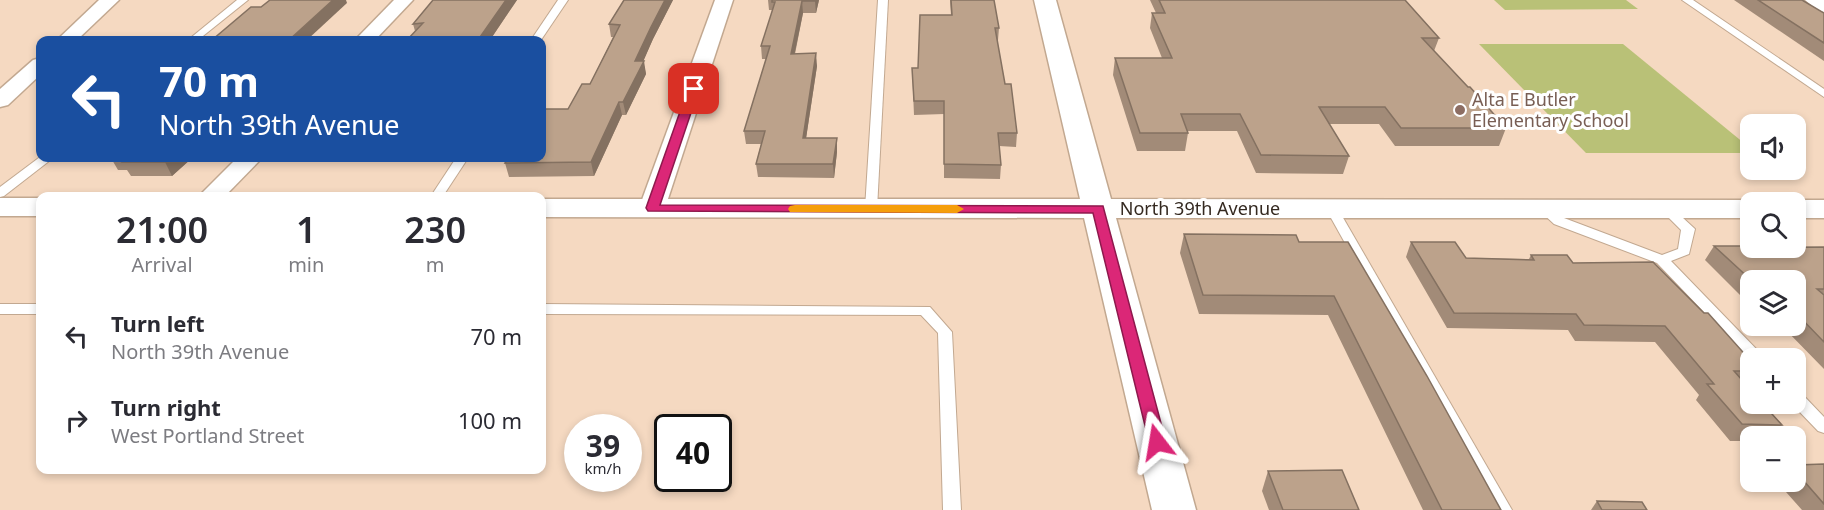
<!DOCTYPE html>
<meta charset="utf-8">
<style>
:root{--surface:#fff;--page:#f2f2f3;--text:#2b2b33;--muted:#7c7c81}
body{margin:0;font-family:"Noto Sans",sans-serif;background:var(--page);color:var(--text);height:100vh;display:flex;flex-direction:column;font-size:22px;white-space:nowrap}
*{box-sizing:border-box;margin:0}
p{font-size:20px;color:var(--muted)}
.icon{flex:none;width:33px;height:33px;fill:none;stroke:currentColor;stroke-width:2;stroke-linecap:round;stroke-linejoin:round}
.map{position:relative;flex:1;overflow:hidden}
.side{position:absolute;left:36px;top:192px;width:510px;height:282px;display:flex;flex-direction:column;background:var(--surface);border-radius:12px;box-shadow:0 3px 9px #0003}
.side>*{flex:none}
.guide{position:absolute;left:36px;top:36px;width:510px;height:126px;border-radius:12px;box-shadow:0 3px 9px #0003;background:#1a4fa0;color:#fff;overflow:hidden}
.fabs{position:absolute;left:1740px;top:114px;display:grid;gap:12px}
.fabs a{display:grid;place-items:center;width:66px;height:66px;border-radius:12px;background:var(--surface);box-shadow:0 3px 9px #0003;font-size:30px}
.speed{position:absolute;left:564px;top:414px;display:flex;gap:12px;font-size:30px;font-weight:700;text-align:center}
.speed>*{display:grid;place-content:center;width:78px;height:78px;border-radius:50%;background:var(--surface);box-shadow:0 3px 9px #0003;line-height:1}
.speed small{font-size:15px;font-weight:400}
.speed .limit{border:3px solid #111;border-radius:9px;background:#fff;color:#111}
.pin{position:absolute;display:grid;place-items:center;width:51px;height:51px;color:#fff;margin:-26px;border-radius:12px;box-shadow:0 3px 9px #0006}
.me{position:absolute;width:66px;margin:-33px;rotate:346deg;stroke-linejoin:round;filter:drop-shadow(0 0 4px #0008)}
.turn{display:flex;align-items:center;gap:21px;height:126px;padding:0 24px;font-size:27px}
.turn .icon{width:78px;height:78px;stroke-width:2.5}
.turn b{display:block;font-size:42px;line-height:51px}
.eta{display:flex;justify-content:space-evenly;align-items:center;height:102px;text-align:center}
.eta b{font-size:36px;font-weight:600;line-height:42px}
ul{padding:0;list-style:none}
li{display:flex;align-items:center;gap:18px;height:84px;padding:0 24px}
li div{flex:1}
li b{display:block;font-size:22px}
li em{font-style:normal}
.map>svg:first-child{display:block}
.green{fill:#b9c177}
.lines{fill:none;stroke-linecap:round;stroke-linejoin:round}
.lane-casing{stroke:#c2a890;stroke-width:2}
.street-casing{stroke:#c2a890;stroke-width:3}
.secondary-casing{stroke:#c2a890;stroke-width:3}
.lane{fill:#fff;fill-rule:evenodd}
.street{fill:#fff;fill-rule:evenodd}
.secondary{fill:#fff;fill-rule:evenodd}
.wall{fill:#a28b78}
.shaded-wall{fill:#847161}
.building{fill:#bca28b;stroke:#847161;stroke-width:1.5}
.route{fill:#db2777;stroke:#8e194d;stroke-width:1.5}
.slow{fill:#f59e0b}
.education-dot{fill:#8d6e63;stroke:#fff;stroke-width:2}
.labels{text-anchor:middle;stroke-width:6;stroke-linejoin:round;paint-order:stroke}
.education-label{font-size:18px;fill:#785e54;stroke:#fff;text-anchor:start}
.street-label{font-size:18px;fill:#342920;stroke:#fff}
</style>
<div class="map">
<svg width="1824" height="510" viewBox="0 0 1824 510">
<rect width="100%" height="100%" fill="#f5d9c1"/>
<!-- green -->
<g class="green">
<polygon points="1494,0 1626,0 1638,9 1505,10"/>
<polygon points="1479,44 1623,44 1750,148 1750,153 1586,153"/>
</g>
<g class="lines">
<defs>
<g id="lane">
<polygon points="237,0 248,0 198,40 188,40"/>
<polygon points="558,0 568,0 541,40 531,40"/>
<polygon points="878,0 888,0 877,209 871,213 865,209"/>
<polygon points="1682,0 1693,0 1824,89 1824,97"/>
<polygon points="40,157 53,158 4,196 0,197 0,187"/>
<polygon points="456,158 468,158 443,196 431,196"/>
<polygon points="1332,205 1338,209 1512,510 1494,510 1326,209"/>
<polygon points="1544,205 1564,218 1662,255 1678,249 1681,230 1660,209 1666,205 1670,206 1695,229 1689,254 1671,261 1765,358 1750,360 1657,263 1554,224 1538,209"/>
<rect x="0" y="304" width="40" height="10"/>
<polygon points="542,304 930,307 952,332 961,510 943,510 938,333 921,315 542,314"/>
<polygon points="1796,392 1802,394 1824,417 1824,433 1818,431 1792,404 1796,404"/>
</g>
<g id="street">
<polygon points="99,0 119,0 77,40 57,40"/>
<polygon points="394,0 413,0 375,40 355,40"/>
<polygon points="715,0 733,0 665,208 661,213 652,216 643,213 639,208"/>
<polygon points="1805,0 1824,0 1824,12 1817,10"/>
<polygon points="40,58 40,75 8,105 0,107 0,89 33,60"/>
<polygon points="237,158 262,158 225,196 199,196"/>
</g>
<g id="secondary">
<polygon points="1034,0 1056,0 1111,199 1750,200 1761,202 1750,202 1750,218 1116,218 1196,510 1152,510 1084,218 542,217 542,199 1080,199"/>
<rect x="0" y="198" width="40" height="18"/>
<polygon points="1796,200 1824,200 1824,218 1796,218 1796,202 1785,202"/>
</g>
</defs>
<!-- lane casing -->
<use href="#lane" class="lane-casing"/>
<!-- street casing -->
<use href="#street" class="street-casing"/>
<!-- secondary casing -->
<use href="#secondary" class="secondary-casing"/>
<!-- lane -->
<use href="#lane" class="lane"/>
<!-- street -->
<use href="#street" class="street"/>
<!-- secondary -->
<use href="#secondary" class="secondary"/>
</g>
<!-- wall -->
<g class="wall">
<polygon points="433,0 517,0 490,40 415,31 413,24"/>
<polygon points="624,0 673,0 653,39 643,61 646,74 626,115 622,115 594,176 509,177 505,163 568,109 590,84 613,37 611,37 609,24"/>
<polygon points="768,0 819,0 816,13 803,13 795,54 817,66 806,138 837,152 834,178 758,177 756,164 761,144 746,144 744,131 766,59 762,59 761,46 773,10 769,10"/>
<polygon points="950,0 994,0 999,28 998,40 997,40 1005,84 1017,133 1016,147 999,146 1001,165 1000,179 944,178 944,114 914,115 912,68 918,68 951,15"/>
<polygon points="1150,0 1405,0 1439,38 1434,51 1506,128 1499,146 1395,146 1379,124 1329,124 1349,156 1343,174 1256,173 1237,131 1188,131 1188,133 1185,151 1137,151 1113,75 1115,58 1162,58 1150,28 1152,13 1156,13"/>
<polygon points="1734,0 1802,0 1824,13 1824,61"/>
<polygon points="111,158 192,158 172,176 131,176 127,170 118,170"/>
<polygon points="1184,234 1299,242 1501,510 1423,510 1328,315 1199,314 1180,253"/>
<polygon points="1411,242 1466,258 1529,259 1531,255 1573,263 1750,360 1750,386 1749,387 1782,425 1774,436 1750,436 1750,441 1730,441 1696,400 1699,395 1655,342 1575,341 1568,330 1447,328 1406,257"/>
<polygon points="1714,246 1824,247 1824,369 1782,326 1796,326 1796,280 1750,280 1750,305 1705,260"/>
<polygon points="1824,464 1824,510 1802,510 1777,482 1796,482 1796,465"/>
<polygon points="1268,471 1359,510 1269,510 1262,491"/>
<polygon points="1597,501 1647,510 1591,510"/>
</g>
<!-- shaded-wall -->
<g class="shaded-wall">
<polygon points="333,0 346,0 347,3 307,40 289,40"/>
<polygon points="506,0 517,0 490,40 478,40"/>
<polygon points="665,0 673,0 653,39 640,69 644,61 646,74 626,115 623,102 635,61 651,27"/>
<polygon points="816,0 819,0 816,13 815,1"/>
<polygon points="802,1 803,13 792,66 791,54"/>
<polygon points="816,53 817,66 804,152 803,138"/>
<polygon points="619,102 622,115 594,176 591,162"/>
<polygon points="837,138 837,152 834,178 833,164"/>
<polygon points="170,158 192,158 172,176 165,162"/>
</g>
<!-- building -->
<g class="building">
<polygon points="270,0 333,0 289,40 212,40 251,7 261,7"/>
<polygon points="433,0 506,0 478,40 407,40 423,23 413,24"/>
<polygon points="624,0 665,0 651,27 635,61 644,61 623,102 619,102 591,162 505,163 508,158 542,158 542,109 568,109 582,84 590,84 620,25 609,24"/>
<polygon points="772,0 816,0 815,1 802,1 791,54 816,53 803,138 837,138 833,164 756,164 765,131 744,131 770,46 761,46 775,2 772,2"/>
<polygon points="951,0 994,0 999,28 995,28 1005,84 1011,84 1017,133 998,133 1001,165 944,164 944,101 914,101 912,68 918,68 920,15 952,15"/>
<polygon points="1159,0 1405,0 1439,38 1422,38 1468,87 1470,87 1506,128 1401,128 1385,107 1319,107 1349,156 1261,155 1240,114 1181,114 1188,133 1140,133 1115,58 1172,58 1152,13 1165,13"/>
<polygon points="1758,0 1802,0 1824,13 1824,43"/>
<polygon points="129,158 170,158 165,162 123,162"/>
<polygon points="1184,234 1296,235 1299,242 1348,242 1427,376 1501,510 1442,510 1334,296 1203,295"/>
<polygon points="1411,242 1455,242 1466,258 1534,260 1531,255 1567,255 1573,263 1653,262 1704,313 1708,313 1750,360 1750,371 1734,371 1750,389 1750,404 1763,404 1782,425 1742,424 1707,384 1714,384 1665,326 1584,325 1576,314 1454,313"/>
<polygon points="1714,246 1750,246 1750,248 1824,247 1824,289 1817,289 1824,295 1824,342 1796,313 1796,280 1751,280"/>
<polygon points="1824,464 1824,504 1796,472 1796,465"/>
<polygon points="1342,470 1359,510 1283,510 1268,471"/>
<polygon points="1597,501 1642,502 1647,510 1602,510"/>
</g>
<!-- route -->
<polygon class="route" points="694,86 699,89 660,205 1103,206 1166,442 1163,447 1157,449 1151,447 1149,442 1093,213 648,211 646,208 688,89"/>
<!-- slow -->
<polygon class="slow" points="795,205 957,205 964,209 957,213 790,212 788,209 790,206"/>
<!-- markers -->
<circle class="education-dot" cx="1460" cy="110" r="6"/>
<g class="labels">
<!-- education labels -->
<g class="education-label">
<text x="1472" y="106">Alta E Butler<tspan x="1472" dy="21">Elementary School</tspan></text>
</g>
<!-- street labels -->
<g class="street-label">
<text x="1200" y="215">North 39th Avenue</text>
</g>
</g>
</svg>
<div class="fabs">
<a><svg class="icon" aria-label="sound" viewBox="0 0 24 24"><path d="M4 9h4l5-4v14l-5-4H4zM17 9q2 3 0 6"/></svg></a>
<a><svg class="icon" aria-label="search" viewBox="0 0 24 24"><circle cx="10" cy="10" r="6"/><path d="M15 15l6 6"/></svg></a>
<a><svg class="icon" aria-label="layers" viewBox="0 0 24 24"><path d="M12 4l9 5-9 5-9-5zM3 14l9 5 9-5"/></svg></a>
<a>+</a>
<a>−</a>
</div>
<div class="speed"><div>39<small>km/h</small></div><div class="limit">40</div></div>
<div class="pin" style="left:694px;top:89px;background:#d93025"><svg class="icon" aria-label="arrive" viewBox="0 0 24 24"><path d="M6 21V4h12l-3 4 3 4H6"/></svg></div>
<svg class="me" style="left:1157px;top:442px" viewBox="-20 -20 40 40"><path d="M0-17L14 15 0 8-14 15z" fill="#db2777" stroke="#fff" stroke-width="4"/></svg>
<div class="guide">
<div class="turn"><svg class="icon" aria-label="left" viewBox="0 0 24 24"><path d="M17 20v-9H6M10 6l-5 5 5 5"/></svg><div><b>70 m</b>North 39th Avenue</div></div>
</div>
<section class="side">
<div class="eta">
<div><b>21:00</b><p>Arrival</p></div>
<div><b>1</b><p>min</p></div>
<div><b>230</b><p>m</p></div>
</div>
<ul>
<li><svg class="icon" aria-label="left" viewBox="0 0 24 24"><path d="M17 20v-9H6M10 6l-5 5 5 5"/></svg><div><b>Turn left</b><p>North 39th Avenue</p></div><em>70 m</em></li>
<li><svg class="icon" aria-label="right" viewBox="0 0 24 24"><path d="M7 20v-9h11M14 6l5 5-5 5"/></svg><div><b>Turn right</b><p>West Portland Street</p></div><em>100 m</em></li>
</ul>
</section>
</div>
